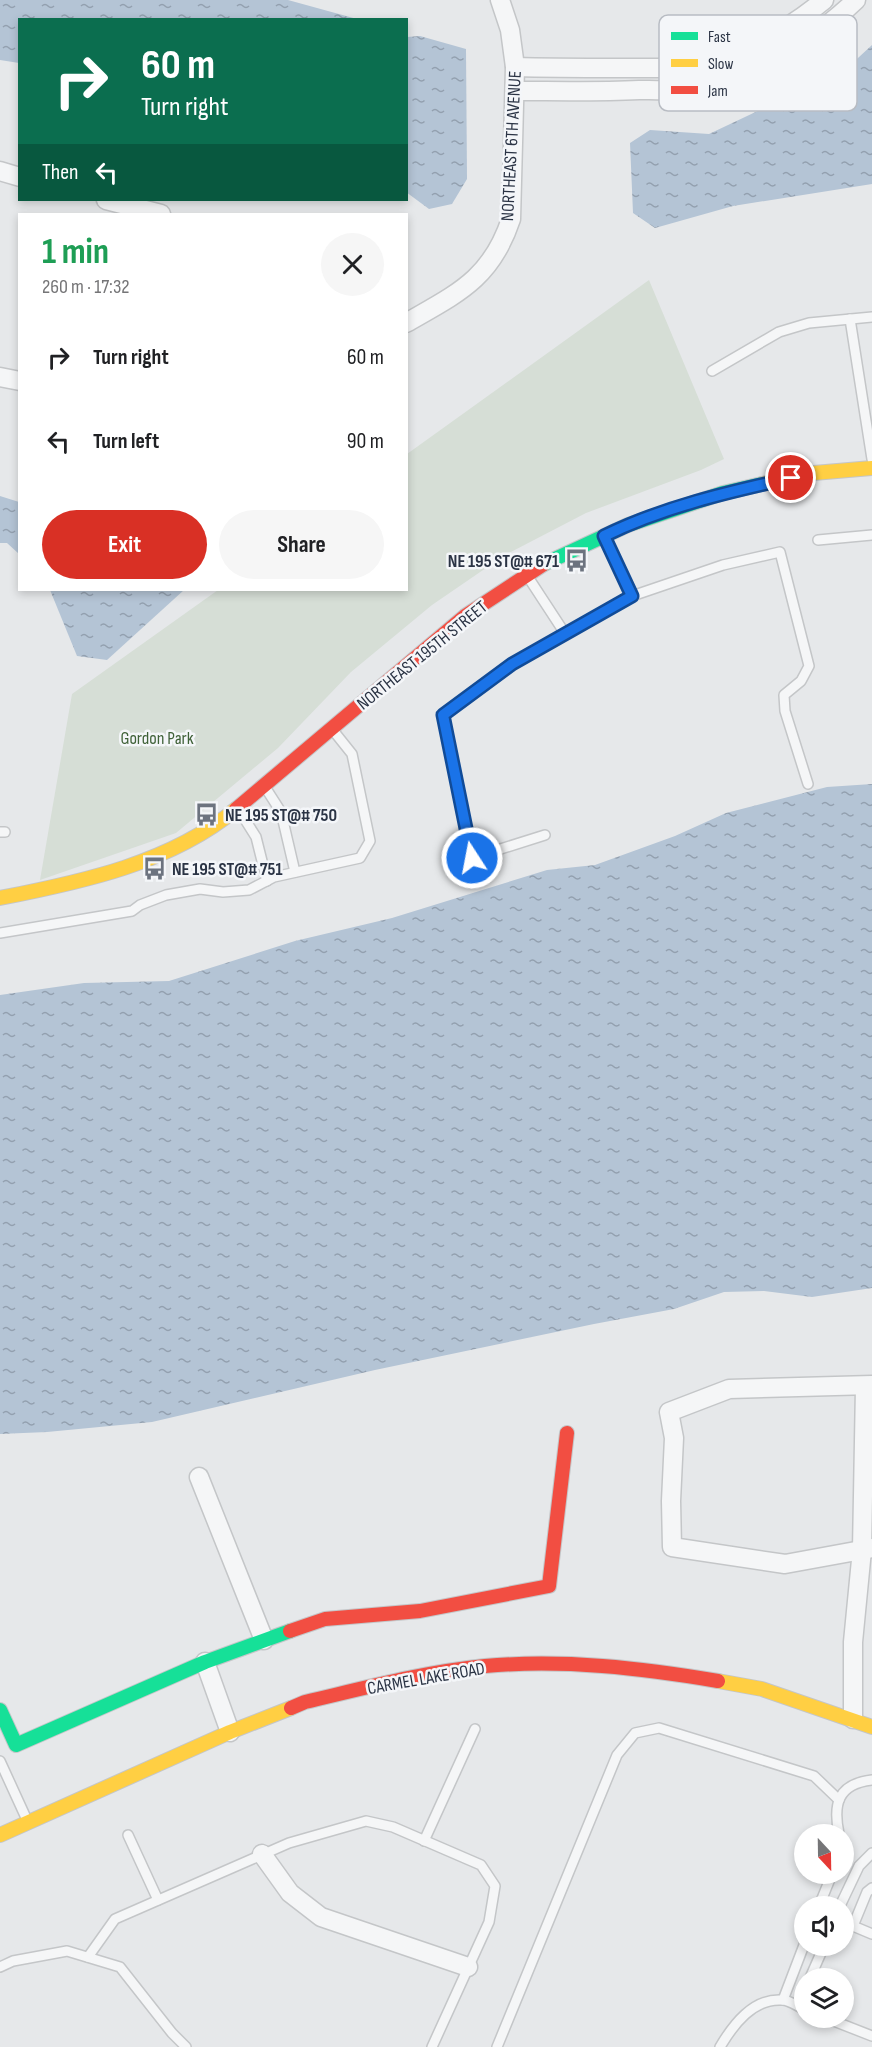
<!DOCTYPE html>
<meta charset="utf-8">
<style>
:root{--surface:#fff;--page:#f6f6f6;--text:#202124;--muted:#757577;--accent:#d93025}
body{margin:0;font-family:"Sofia Sans Condensed",sans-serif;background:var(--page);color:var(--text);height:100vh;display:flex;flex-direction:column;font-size:22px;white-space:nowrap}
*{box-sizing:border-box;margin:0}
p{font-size:20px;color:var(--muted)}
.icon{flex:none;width:33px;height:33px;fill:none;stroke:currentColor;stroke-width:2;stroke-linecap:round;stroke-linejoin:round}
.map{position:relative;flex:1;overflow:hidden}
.drawer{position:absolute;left:18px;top:213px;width:390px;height:378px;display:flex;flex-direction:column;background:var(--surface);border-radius:0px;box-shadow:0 3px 9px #0003}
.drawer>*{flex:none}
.guide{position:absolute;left:18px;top:18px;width:390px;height:183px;border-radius:0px;box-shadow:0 3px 9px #0003;background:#0b6e4f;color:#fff;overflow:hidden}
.needle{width:39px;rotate:158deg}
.tools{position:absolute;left:794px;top:1824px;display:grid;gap:12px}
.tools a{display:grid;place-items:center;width:60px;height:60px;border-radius:50%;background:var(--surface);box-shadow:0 3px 9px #0003;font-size:30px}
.pin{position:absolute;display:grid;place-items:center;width:51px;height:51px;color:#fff;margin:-26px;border:3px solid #fff;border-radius:50%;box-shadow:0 2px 6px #0007}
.me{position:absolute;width:66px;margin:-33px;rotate:349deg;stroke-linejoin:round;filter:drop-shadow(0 0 4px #0008)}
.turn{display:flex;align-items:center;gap:21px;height:126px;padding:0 24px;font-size:27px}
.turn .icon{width:78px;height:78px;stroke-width:2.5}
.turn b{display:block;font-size:42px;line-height:51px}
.then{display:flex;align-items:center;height:57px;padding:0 24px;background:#0003;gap:12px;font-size:22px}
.round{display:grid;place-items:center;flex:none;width:63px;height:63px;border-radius:32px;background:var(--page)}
.headline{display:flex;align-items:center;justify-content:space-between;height:102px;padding:0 24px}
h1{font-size:36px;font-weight:700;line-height:45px;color:#1e9e55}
.button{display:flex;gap:12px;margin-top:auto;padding:12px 24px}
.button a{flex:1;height:69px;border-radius:36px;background:var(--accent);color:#fff;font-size:24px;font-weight:700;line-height:69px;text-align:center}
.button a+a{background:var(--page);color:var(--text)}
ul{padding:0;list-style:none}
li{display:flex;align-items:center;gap:18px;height:84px;padding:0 24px}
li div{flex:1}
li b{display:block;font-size:22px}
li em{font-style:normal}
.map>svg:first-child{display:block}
.green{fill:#d6ded6}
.water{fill:url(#water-ripples)}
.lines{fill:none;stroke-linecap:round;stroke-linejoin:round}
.lane-casing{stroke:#c4c6c8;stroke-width:12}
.street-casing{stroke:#c4c6c8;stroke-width:21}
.fast-casing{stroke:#c4c6c8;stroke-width:16}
.slow-casing{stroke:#c4c6c8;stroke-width:16}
.jam-casing{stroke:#c4c6c8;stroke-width:16}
.lane{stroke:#f5f6f7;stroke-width:9}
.street{stroke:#f5f6f7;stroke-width:18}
.fast{stroke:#16e098;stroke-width:14}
.slow{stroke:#ffcf43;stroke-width:14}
.jam{stroke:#f24e42;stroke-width:14}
.route-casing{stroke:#114b97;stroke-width:15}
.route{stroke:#1a73e8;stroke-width:10}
.labels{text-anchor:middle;stroke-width:5;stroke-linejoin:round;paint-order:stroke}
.street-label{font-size:18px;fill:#2b3445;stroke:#f4f6f9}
.poi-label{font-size:18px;font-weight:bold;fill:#2b3445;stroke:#f4f6f9;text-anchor:start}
.park-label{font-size:18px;fill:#3f6138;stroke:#f4f6f9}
.key{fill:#f4f6f9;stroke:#b8bcc3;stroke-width:1.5}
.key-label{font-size:16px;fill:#2b3445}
</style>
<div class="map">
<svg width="872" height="2047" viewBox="0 0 872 2047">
<defs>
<pattern id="water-ripples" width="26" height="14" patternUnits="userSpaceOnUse" patternTransform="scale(1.5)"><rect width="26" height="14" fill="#b4c4d5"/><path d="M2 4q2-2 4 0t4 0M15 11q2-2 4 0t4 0" fill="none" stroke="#93a0af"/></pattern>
</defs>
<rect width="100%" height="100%" fill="#e6e8ea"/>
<!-- green -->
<polygon class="green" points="649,280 724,459 701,470 586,513 505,555 432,605 351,672 278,748 176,833 40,880 72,694 218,590 406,590 407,454"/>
<!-- water -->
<g class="water">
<polygon points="0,0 288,0 357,19 20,20 19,63 0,60"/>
<polygon points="420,36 466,49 467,179 452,204 429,209 406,192 407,37"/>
<polygon points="872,45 872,184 733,206 655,228 633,213 630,143 650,130 709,134 845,70"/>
<polygon points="0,496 19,502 19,554 7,543 0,543"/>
<polygon points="50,590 184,590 107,660 77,656"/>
<polygon points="872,784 872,1288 812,1297 764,1291 724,1292 674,1309 594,1324 375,1370 152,1422 47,1432 0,1434 0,995 84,983 169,981 295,941 392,918 547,870 595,865 675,836 726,813 827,787"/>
</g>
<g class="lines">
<defs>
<g id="lane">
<polyline points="850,319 872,459"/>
<polyline points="712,371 779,332 809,323 872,317"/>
<polyline points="606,538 632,596"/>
<polyline points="818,540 872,535"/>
<polyline points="528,577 564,632"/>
<polyline points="265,787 281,812 295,872"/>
<polyline points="239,810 256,837 267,881"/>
<polyline points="0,832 5,832"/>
<polyline points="545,835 472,858 443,715 512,664 632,596 723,565 780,552 809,666 801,681 784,695 785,711 808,784"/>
<polyline points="0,933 132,911 140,905 166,895 200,889 223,892 249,890 274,877 360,858 370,841 352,754 332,729"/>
<polyline points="0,1761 27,1820"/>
<path d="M839 1834C833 1805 837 1784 872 1780"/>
<polyline points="128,1835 158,1900"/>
<polyline points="424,1841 475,1729"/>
<polyline points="872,1888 867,1892 853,1926 872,1934"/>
<polyline points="819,1906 832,1874"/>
<polyline points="840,1906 859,1866 872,1853"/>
<polyline points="88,1957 115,1919 289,1843 366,1821 393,1827 481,1865 495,1886 489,1922 432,2047"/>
<polyline points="0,1967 13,1961 67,1951 120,1967 172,2033 186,2047"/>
<polyline points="810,1978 824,1946"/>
<polyline points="783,2000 804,1945"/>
<polyline points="799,2006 804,1993"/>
<polyline points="826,2018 872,2036"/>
<polyline points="497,2047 617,1755 635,1733 659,1728 814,1776 839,1800"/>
<path d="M720 2047C733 2025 753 1998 782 2000 789 2000 797 2006 804 2009"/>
</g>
<g id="street">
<path d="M515 67C550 68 585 68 620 68 645 68 670 69 694 64 742 54 786 32 824 0"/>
<path d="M515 91C556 91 598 92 639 90 652 90 667 91 680 89 748 78 807 47 856 0"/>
<polyline points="0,171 20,177"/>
<polyline points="106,200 161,214"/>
<path d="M406 323C458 293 491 279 511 219L515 67 510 30 500 0"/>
<polyline points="0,377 20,381"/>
<polyline points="872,1385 729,1389 669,1412 674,1438 671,1501 672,1547 785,1564 872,1548"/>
<polyline points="199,1477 264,1640"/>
<polyline points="205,1662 230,1732"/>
<polyline points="853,1719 853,1642 862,1550 865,1387"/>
<polyline points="262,1854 290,1893 321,1917 468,1967"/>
</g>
<g id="fast">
<polyline points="544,564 628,525 723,493 762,484"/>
<polyline points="0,1710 16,1745 205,1662 290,1631"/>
</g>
<g id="slow">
<polyline points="762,484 814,473 872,468"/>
<path d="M0 898C82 882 171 863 236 809"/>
<polyline points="718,1681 762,1689 872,1727"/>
<polyline points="0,1835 230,1732 291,1708"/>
</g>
<g id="jam">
<polyline points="236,809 465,616 544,564"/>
<polyline points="290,1631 325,1619 420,1611 549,1586 567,1433"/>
<path d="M291 1708 305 1702C365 1688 424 1672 485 1666 563 1659 642 1668 718 1681"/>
</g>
</defs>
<!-- lane casing -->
<use href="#lane" class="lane-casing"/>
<!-- street casing -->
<use href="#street" class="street-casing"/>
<!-- fast casing -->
<use href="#fast" class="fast-casing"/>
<!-- slow casing -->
<use href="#slow" class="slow-casing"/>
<!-- jam casing -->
<use href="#jam" class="jam-casing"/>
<!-- lane -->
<use href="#lane" class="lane"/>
<!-- street -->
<use href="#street" class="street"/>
<!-- fast -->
<use href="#fast" class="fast"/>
<!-- slow -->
<use href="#slow" class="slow"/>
<!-- jam -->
<use href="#jam" class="jam"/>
</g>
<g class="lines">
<defs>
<path id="route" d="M472 858 443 715 512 664 632 596 604 536C663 507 728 492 791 478"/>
</defs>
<!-- route casing -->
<use href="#route" class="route-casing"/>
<!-- route -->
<use href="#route" class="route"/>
</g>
<!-- icons -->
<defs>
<symbol id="bus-bare" viewBox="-9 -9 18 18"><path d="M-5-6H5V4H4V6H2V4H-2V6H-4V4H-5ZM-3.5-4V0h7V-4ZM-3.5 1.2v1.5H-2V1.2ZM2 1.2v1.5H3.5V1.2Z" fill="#6c737f" stroke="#f4f6f9" stroke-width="2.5" paint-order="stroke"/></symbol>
</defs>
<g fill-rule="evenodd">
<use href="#bus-bare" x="560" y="544" width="33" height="33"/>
<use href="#bus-bare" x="190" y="798" width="33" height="33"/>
<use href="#bus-bare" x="138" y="852" width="33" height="33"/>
</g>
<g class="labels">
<!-- street labels -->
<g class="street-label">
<text transform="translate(511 146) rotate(-87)" y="6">NORTHEAST 6TH AVENUE</text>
<text transform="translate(422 655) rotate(-39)" y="6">NORTHEAST 195TH STREET</text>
<text transform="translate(426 1678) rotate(-10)" y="6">CARMEL LAKE ROAD</text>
</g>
<!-- poi labels -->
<g class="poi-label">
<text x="559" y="567" text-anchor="end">NE 195 ST@# 671</text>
<text x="225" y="821">NE 195 ST@# 750</text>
<text x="172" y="875">NE 195 ST@# 751</text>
</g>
<!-- park labels -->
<g class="park-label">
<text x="157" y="744">Gordon Park</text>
</g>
</g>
<!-- legend -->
<rect x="659" y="15" width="198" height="96" rx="9" class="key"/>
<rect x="671" y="32" width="27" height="8" fill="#16e098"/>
<rect x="671" y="59" width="27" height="8" fill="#ffcf43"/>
<rect x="671" y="86" width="27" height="8" fill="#f24e42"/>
<g class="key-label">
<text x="708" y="42">Fast</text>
<text x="708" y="69">Slow</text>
<text x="708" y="96">Jam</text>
</g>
</svg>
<div class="tools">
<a><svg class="needle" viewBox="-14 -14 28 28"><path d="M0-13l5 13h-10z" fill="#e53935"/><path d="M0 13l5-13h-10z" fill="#757577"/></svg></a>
<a><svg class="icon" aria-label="sound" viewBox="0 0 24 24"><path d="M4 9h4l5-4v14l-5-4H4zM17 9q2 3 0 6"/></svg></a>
<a><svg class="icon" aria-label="layers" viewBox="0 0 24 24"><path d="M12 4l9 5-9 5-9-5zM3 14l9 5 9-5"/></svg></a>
</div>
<div class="pin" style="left:791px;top:478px;background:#d93025"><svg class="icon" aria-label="arrive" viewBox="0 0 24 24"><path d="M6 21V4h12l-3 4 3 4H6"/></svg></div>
<svg class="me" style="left:472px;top:858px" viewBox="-20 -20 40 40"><circle r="17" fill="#1a73e8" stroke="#fff" stroke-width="3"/><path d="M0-11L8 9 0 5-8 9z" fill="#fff"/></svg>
<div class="guide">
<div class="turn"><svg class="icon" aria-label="right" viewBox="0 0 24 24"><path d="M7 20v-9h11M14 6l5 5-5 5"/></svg><div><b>60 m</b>Turn right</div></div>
<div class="then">Then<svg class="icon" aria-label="left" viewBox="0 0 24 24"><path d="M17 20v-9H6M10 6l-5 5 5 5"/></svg></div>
</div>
<section class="drawer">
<div class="headline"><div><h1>1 min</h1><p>260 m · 17:32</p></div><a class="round"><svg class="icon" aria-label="close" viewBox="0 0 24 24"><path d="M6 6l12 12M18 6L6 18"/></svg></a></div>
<ul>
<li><svg class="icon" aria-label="right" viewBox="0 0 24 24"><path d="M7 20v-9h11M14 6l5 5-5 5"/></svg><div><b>Turn right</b></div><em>60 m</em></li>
<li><svg class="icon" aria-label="left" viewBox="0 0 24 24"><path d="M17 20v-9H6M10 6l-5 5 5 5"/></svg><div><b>Turn left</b></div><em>90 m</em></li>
</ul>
<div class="button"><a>Exit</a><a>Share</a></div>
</section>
</div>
